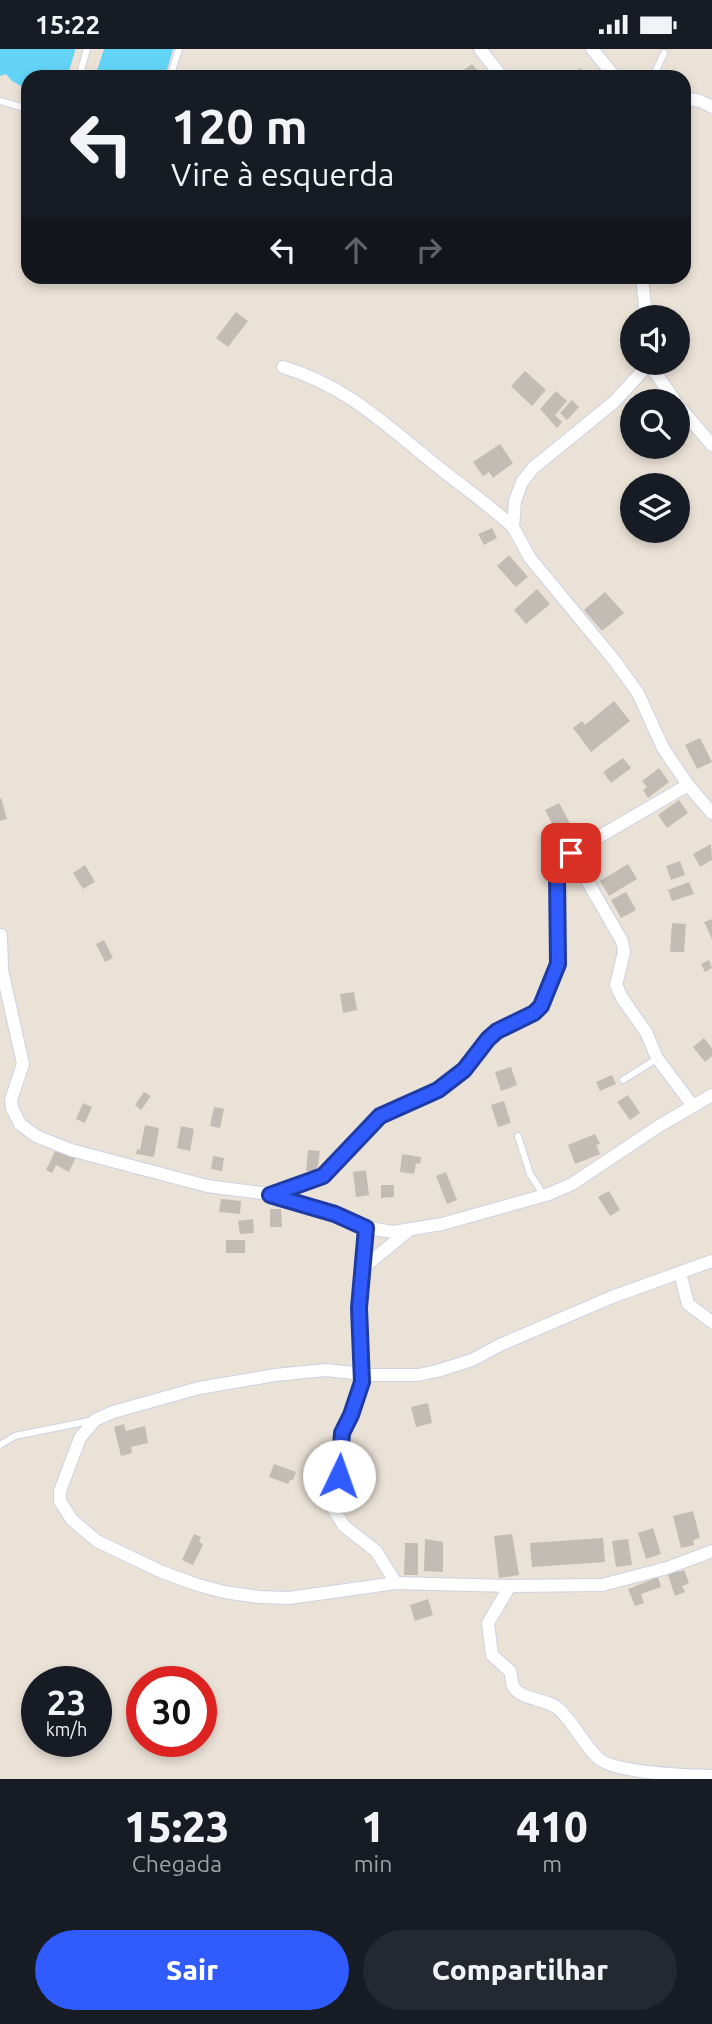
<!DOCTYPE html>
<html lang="pt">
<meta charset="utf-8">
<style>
:root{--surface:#171b24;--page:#242831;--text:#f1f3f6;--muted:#9ea1a6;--accent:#305cff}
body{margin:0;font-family:Ubuntu,sans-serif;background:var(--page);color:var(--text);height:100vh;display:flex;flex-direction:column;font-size:26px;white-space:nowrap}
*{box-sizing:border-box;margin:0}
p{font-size:23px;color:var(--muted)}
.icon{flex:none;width:38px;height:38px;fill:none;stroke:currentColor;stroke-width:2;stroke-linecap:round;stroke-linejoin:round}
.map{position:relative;height:1730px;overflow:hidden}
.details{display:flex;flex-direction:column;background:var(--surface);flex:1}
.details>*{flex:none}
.hud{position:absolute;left:21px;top:21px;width:670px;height:214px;border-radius:21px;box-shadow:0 4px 10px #0003;background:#171b24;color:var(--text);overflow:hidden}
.fabs{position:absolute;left:620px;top:256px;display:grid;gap:14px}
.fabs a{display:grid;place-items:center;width:70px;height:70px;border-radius:50%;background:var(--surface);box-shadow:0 4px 10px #0003;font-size:35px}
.speed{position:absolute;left:21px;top:1617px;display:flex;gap:14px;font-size:35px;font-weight:700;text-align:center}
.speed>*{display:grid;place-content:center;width:91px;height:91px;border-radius:50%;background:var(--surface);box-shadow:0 4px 10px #0003;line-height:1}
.speed small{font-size:18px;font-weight:400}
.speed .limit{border:10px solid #d22;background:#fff;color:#111}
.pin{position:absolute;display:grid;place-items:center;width:60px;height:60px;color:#fff;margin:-30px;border-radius:14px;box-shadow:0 4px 10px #0006}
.me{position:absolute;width:77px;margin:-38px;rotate:3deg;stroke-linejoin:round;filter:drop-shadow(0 0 5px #0008)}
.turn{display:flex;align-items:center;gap:24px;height:147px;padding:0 35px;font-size:32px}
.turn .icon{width:91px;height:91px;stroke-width:2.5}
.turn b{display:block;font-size:49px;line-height:60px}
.lanes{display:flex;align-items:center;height:66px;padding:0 35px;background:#0003;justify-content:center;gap:35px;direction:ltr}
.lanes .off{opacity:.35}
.eta{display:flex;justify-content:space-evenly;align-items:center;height:119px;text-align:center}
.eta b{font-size:42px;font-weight:800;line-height:49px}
.button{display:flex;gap:14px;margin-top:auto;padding:14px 35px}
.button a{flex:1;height:80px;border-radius:42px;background:var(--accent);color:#fff;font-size:28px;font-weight:800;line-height:80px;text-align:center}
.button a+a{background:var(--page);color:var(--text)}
.status{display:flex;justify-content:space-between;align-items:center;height:49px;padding:0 35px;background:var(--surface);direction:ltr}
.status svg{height:19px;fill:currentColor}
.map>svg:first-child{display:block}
.water{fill:#62d2f5}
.building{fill:#c2bcb4}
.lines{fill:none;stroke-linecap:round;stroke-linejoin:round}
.lane-casing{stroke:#cdd1e2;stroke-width:8}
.street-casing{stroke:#cdd1e2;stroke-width:14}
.lane{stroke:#fff;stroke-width:6}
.street{stroke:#fff;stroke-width:12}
.route-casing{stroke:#1f3ca6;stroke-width:18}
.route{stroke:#305cff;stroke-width:12}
</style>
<div class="status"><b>15:22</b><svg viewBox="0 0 49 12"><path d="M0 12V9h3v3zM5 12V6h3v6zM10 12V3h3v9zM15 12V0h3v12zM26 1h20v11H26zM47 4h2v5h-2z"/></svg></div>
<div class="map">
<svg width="712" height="1730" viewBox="0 0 712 1730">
<rect width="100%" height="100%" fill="#ebe2d7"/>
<!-- water -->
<g class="water">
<polygon points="0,0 75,0 75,2 67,28 28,28 28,41 12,32 6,25 0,27"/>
<polygon points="104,0 173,0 165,28 95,28"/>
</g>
<!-- building -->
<g class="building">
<polygon points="472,15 477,21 469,28 465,28 461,23"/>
<polygon points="580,19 588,28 568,28"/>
<polygon points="236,263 248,272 228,298 216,289"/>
<polygon points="525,322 546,341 532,357 511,337"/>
<polygon points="556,342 567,352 555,366 562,373 557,379 540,360"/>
<polygon points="572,351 579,358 567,371 560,364"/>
<polygon points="500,395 513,414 493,429 489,423 483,427 473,413"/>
<polygon points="492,479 497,489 484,496 478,485"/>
<polygon points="509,506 528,528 516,538 497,517"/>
<polygon points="537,540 550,555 526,575 514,561"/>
<polygon points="605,543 624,564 602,582 584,561"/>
<polygon points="614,652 630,672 591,703 573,679 582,672 585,676"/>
<polygon points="700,689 712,713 697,720 685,696"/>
<polygon points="623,709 631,719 611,734 603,723"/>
<polygon points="659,719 669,733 648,749 643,741 647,738 642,732"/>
<polygon points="1,749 7,770 0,772 0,750"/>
<polygon points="679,751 688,764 667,779 658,766"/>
<polygon points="559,754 575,784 561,792 545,761"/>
<polygon points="711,795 712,811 700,818 693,805"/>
<polygon points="680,812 685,826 671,831 666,817"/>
<polygon points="628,815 637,830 609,847 600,832"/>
<polygon points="85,816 95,833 83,840 73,824"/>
<polygon points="689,833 694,845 672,852 668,841"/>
<polygon points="626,843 636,861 621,869 611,851"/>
<polygon points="712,870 712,890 704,873"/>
<polygon points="672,874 686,875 684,903 670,903"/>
<polygon points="104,891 113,909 105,913 96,895"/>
<polygon points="709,911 712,919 705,923 701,915"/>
<polygon points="354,943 357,961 343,964 340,945"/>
<polygon points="704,989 712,999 712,1007 705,1013 693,998"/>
<polygon points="511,1018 517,1036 501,1042 495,1023"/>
<polygon points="612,1026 616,1035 600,1042 596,1033"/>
<polygon points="144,1043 151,1047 141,1061 135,1056"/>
<polygon points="628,1046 640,1064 630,1071 617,1053"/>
<polygon points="504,1052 511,1074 498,1078 491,1056"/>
<polygon points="83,1054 92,1058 85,1074 76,1070"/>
<polygon points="214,1058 224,1060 220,1079 210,1077"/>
<polygon points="145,1076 159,1079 154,1108 136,1105 137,1100 140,1101"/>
<polygon points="181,1077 194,1080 190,1102 177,1099"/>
<polygon points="595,1085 600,1095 596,1096 600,1105 575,1115 568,1096"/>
<polygon points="57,1098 76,1108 69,1123 56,1116 52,1124 46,1121"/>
<polygon points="308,1101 320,1102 317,1123 306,1122"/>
<polygon points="402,1105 421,1108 420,1115 416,1114 414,1125 400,1123"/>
<polygon points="213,1107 224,1109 222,1122 211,1120"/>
<polygon points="366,1121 369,1146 356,1148 353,1123"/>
<polygon points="446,1123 457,1151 447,1155 436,1127"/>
<polygon points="381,1136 394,1136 394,1148 381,1149"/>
<polygon points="609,1142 620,1161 610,1167 598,1148"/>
<polygon points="221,1150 241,1152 240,1165 219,1163"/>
<polygon points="270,1160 281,1160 282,1178 270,1178"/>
<polygon points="253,1170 254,1184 240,1185 238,1172"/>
<rect x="226" y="1191" width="19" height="13"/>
<polygon points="428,1354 432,1374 416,1378 411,1358"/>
<polygon points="124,1375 126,1382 145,1377 148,1394 131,1398 132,1404 121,1407 114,1378"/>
<polygon points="274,1415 296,1423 293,1431 290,1431 288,1435 269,1428"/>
<polygon points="693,1462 700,1489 693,1491 694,1496 681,1499 673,1467"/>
<polygon points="653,1479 661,1505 646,1510 638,1484"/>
<polygon points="194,1485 201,1488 199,1492 203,1496 193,1516 182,1511"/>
<polygon points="512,1485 519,1526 499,1529 494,1487"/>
<polygon points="603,1489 605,1513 532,1518 530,1494"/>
<polygon points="425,1490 443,1493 443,1523 424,1522"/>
<polygon points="628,1490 632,1516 616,1518 612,1492"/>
<polygon points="405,1494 418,1494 418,1526 404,1526"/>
<polygon points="677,1519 679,1523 684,1521 689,1534 682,1537 685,1543 675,1547 667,1523"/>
<polygon points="658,1528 661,1538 641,1545 644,1554 635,1557 628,1540"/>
<polygon points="428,1550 433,1566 415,1572 410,1556"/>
</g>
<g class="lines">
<defs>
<g id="lane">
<polyline points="79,28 87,0"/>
<polyline points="170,28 179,0"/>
<polyline points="653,28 664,4"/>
<polyline points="0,52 28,60"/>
<polyline points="623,1031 658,1009"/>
<polyline points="518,1087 530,1125 543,1145"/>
<polyline points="0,1396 15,1387 94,1371"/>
</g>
<g id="street">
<polyline points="480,0 502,28"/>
<polyline points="592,0 615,28"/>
<polyline points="684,49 700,52 712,58"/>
<polyline points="642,228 646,268"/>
<polyline points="648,313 675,352"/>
<polyline points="648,316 614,353 533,419 522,433 515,452 513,478 530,509 614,611 638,644 663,699 688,736 712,764"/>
<path d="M283 318C349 338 385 376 437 417 463 438 489 456 513 478"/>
<polyline points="677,355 712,396"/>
<polyline points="571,804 622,892 624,903 616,936 622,949 646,983 657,1009 693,1057"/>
<polyline points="1,886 2,921 23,1015 11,1051 12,1059 20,1075 36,1087 71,1101 207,1137 270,1145 335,1165 355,1176 369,1179 393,1183 442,1175 549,1145 572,1135 659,1077 712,1046"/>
<polyline points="271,1145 323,1127 371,1075 400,1056 438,1041 465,1021 488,990 497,982 534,964 541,956 558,915 557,824 562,812 571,804 688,736"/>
<polyline points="366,1179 359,1259 362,1333 351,1366 342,1384 339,1427 329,1453 344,1477 376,1502 396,1534"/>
<polyline points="712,1212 612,1248 500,1296 472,1311 437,1322 418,1326 372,1326 326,1321 275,1326 199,1339 113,1363 95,1371 80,1389 60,1442 60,1452 72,1471 97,1492 162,1523 198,1536 224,1543 259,1548 289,1549 396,1534 510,1537 602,1536 667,1519 712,1502"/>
<polyline points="363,1219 408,1182"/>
<polyline points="680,1224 688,1255 712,1273"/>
<path d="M510 1537 488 1574 492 1606 510 1622C512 1627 511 1633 513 1637 521 1652 548 1649 560 1661 574 1675 583 1694 597 1708 613 1725 687 1726 712 1727"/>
</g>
</defs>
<!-- lane casing -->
<use href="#lane" class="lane-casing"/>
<!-- street casing -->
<use href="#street" class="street-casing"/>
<!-- lane -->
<use href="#lane" class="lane"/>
<!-- street -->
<use href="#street" class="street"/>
</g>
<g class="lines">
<defs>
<polyline id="route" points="339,1427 342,1384 351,1366 362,1333 359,1259 366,1179 335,1165 270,1146 323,1127 380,1067 438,1041 464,1021 488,990 497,982 534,964 541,957 558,915 557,824 562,812 571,804"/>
</defs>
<!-- route casing -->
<use href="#route" class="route-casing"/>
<!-- route -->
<use href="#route" class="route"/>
</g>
</svg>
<div class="fabs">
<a><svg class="icon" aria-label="sound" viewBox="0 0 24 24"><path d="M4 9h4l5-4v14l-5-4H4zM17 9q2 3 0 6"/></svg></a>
<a><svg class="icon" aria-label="search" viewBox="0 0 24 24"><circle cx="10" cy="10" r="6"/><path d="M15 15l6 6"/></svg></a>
<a><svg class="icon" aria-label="layers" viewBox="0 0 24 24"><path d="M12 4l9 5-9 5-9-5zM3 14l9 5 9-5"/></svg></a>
</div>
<div class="speed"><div>23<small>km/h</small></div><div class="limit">30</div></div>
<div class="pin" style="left:571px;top:804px;background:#d93025"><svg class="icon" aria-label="arrive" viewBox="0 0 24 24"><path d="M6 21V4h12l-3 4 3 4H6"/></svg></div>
<svg class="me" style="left:339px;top:1427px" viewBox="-20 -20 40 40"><circle r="19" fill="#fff"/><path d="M0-13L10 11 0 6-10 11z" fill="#305cff"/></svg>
<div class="hud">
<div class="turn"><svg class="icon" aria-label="left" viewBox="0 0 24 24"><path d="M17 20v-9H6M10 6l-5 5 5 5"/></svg><div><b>120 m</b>Vire à esquerda</div></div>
<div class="lanes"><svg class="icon" aria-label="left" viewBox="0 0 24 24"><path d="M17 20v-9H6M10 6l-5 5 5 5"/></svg><svg class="icon off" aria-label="ahead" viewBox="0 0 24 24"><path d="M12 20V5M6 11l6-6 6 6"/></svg><svg class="icon off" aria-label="right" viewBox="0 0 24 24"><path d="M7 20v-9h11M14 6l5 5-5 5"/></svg></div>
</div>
</div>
<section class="details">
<div class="eta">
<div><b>15:23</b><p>Chegada</p></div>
<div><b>1</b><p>min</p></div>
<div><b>410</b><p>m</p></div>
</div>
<div class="button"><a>Sair</a><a>Compartilhar</a></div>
</section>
